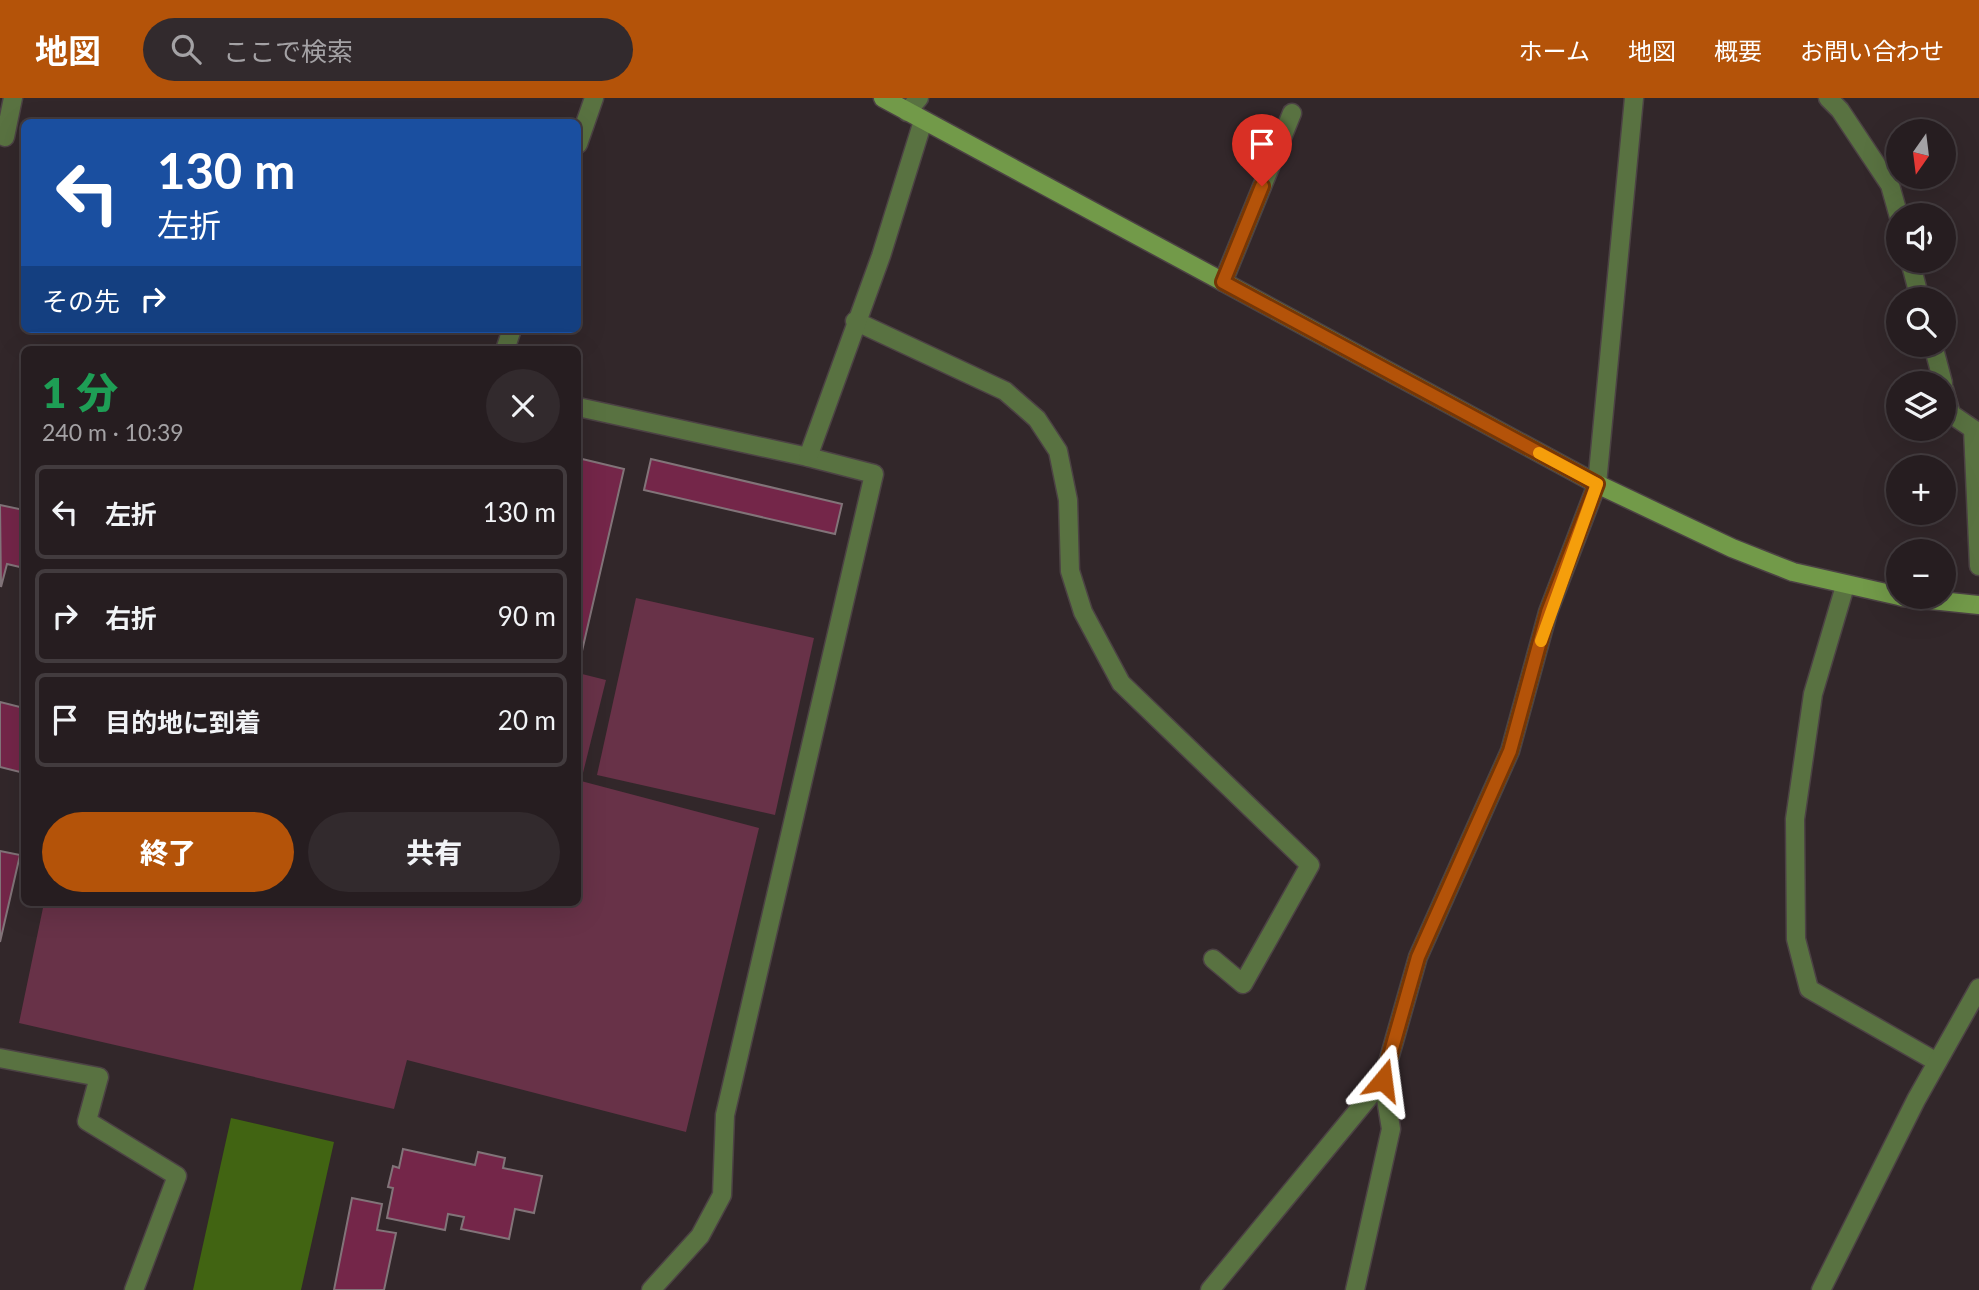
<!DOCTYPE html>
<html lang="ja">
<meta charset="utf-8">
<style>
:root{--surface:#261d20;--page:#322a2d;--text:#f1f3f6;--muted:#a4a2a5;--line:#423b3e;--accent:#b45309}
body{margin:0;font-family:Lato,"Noto Sans JP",sans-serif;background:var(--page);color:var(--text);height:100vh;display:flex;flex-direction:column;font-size:26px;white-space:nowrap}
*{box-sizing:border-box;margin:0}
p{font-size:23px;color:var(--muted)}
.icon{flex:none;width:38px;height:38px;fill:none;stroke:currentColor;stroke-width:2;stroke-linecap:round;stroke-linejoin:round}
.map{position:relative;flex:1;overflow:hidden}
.drawer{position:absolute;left:21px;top:248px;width:560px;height:560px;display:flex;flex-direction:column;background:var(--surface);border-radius:10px;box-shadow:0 7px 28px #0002,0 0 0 2px var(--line)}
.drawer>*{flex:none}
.guide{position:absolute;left:21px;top:21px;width:560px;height:214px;border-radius:10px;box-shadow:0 7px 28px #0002,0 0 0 2px var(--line);background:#1a4fa0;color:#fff;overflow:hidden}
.needle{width:46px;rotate:194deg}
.tools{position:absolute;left:1886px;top:21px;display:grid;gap:14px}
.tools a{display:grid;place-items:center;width:70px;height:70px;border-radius:50%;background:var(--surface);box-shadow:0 7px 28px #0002,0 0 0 2px var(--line);font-size:35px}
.pin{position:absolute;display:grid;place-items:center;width:60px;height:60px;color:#fff;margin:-72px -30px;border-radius:50% 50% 50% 0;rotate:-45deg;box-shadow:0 0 7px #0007}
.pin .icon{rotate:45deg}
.me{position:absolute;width:77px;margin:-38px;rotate:16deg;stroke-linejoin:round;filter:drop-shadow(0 0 5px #0008)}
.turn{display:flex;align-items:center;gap:24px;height:147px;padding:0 21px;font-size:32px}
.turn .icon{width:91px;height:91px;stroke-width:2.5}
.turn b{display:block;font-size:49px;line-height:60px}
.then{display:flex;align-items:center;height:66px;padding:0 21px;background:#0003;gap:14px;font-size:26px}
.round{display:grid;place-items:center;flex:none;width:74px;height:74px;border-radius:37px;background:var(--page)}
.headline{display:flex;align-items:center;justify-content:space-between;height:119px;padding:0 21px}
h1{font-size:42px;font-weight:800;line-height:52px;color:#1e9e55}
.button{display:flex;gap:14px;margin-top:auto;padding:14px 21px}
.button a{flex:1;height:80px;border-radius:42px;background:var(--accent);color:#fff;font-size:28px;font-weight:800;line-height:80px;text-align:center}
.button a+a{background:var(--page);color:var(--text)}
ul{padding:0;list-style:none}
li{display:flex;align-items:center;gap:21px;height:94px;margin:0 14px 10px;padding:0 7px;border:4px solid var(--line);border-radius:10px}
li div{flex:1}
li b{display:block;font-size:26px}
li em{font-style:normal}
header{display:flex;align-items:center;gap:42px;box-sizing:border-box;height:98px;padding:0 35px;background:var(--accent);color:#fff}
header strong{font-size:33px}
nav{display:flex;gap:38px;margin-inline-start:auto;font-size:24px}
.search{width:490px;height:63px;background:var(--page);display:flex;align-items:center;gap:18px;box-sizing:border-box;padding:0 24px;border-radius:38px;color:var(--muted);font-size:26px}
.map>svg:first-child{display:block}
.green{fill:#683248}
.water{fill:#416412}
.building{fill:#742649;stroke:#827479;stroke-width:2}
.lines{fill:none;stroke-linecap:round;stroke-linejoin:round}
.lane-casing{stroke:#4c4244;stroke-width:21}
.street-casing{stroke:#4c4244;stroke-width:21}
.secondary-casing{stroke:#4c4244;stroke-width:21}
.lane{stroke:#597241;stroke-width:18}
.street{stroke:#597241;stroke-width:18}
.secondary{stroke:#729a49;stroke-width:18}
.route-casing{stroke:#753606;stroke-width:18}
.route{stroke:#b45309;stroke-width:12}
.slow{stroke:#f59e0b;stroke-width:12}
</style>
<header>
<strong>地図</strong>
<div class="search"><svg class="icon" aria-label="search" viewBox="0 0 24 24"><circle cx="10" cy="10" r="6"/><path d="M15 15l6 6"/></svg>ここで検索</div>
<nav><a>ホーム</a><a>地図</a><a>概要</a><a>お問い合わせ</a></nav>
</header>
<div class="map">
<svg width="1979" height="1192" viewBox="0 0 1979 1192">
<rect width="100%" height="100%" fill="#32272a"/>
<!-- green -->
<g class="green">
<polygon points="636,500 814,540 775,717 597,677"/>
<polygon points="578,575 606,582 581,683 759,730 686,1034 407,962 394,1011 19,925 44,805 578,805"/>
</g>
<!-- water -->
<polygon class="water" points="231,1020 334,1044 301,1192 193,1192"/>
<!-- building -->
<g class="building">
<polygon points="578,360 624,371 582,553 578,552"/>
<polygon points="651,361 842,406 835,436 644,392"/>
<polygon points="0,407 24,412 24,470 7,466 1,489"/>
<polygon points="0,604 24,610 24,675 0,669"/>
<polygon points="0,753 20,757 0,844"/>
<polygon points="403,1051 475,1067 478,1054 505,1060 503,1070 542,1078 534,1115 515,1111 509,1141 461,1131 464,1119 448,1116 445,1132 387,1120 393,1090 388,1089 393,1068 399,1070"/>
<polygon points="352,1100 382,1106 377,1132 396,1135 384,1192 334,1192"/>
</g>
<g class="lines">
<defs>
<g id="lane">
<polyline points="578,46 594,0"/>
<polyline points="855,223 1005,293 1037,321 1058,353 1068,402 1070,473 1083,514 1121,585 1310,767 1243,886 1213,861"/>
<polyline points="505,252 512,231"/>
<polyline points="578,309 808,359 874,376 725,1017 722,1097 700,1138 651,1192"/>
<polyline points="808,359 881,158 923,23"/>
<polyline points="0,960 99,979 87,1023 177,1078 134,1192"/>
</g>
<g id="street">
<polyline points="1828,0 1840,12 1890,87 1899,119"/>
<polyline points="907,14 919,0"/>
<polyline points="5,39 13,0"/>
<polyline points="1910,163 1920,201"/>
<polyline points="1223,184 1292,15"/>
<polyline points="1933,247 1943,285"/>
<polyline points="1944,291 1951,316 1973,331 1979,468"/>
<polyline points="1845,488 1813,596 1795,721 1796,841 1809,891 1937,964"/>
<polyline points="1210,1192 1383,982 1418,859 1510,653 1548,514 1597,386 1634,0"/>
<polyline points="1355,1192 1391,1031 1383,982"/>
<polyline points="1821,1192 1916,1002 1979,890"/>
</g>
<g id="secondary">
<polyline points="883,0 1597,386 1732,450 1793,474 1899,498"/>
<polyline points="1902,499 1979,507"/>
</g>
</defs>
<!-- lane casing -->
<use href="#lane" class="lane-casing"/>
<!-- street casing -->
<use href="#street" class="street-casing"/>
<!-- secondary casing -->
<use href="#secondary" class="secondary-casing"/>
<!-- lane -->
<use href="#lane" class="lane"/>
<!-- street -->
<use href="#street" class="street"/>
<!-- secondary -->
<use href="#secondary" class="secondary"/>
</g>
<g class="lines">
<defs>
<polyline id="route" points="1262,88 1223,184 1597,386 1548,514 1510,653 1418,859 1383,982"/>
</defs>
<!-- route casing -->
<use href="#route" class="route-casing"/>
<!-- route -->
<use href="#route" class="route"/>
<!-- slow -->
<polyline class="slow" points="1539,355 1597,386 1541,543"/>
</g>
</svg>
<div class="tools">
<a><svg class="needle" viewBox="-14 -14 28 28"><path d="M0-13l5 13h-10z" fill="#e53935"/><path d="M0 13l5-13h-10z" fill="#a4a2a5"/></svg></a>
<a><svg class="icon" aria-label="sound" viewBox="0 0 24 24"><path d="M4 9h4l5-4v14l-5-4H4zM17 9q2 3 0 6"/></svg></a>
<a><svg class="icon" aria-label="search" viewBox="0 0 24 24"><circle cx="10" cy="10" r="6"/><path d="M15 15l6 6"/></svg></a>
<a><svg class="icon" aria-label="layers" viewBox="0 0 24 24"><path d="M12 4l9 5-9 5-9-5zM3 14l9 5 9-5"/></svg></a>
<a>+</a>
<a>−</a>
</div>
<div class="pin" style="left:1262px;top:88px;background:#d93025"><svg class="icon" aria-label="arrive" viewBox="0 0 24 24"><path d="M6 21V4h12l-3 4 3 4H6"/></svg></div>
<svg class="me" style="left:1383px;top:982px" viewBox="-20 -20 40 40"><path d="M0-17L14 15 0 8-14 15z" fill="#b45309" stroke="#fff" stroke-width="4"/></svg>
<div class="guide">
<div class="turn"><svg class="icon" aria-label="left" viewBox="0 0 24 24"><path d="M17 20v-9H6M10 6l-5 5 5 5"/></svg><div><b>130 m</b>左折</div></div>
<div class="then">その先<svg class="icon" aria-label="right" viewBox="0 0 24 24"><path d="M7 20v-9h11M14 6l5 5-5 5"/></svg></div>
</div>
<section class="drawer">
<div class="headline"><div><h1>1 分</h1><p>240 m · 10:39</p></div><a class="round"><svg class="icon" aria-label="close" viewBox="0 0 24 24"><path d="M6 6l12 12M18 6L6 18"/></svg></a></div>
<ul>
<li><svg class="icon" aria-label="left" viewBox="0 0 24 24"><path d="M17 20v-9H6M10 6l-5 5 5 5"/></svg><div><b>左折</b></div><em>130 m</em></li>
<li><svg class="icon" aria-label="right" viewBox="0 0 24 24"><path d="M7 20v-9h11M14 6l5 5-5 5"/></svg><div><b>右折</b></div><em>90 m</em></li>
<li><svg class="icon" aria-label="arrive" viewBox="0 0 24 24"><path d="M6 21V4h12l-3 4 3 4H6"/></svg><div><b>目的地に到着</b></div><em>20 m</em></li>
</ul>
<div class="button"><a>終了</a><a>共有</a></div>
</section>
</div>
